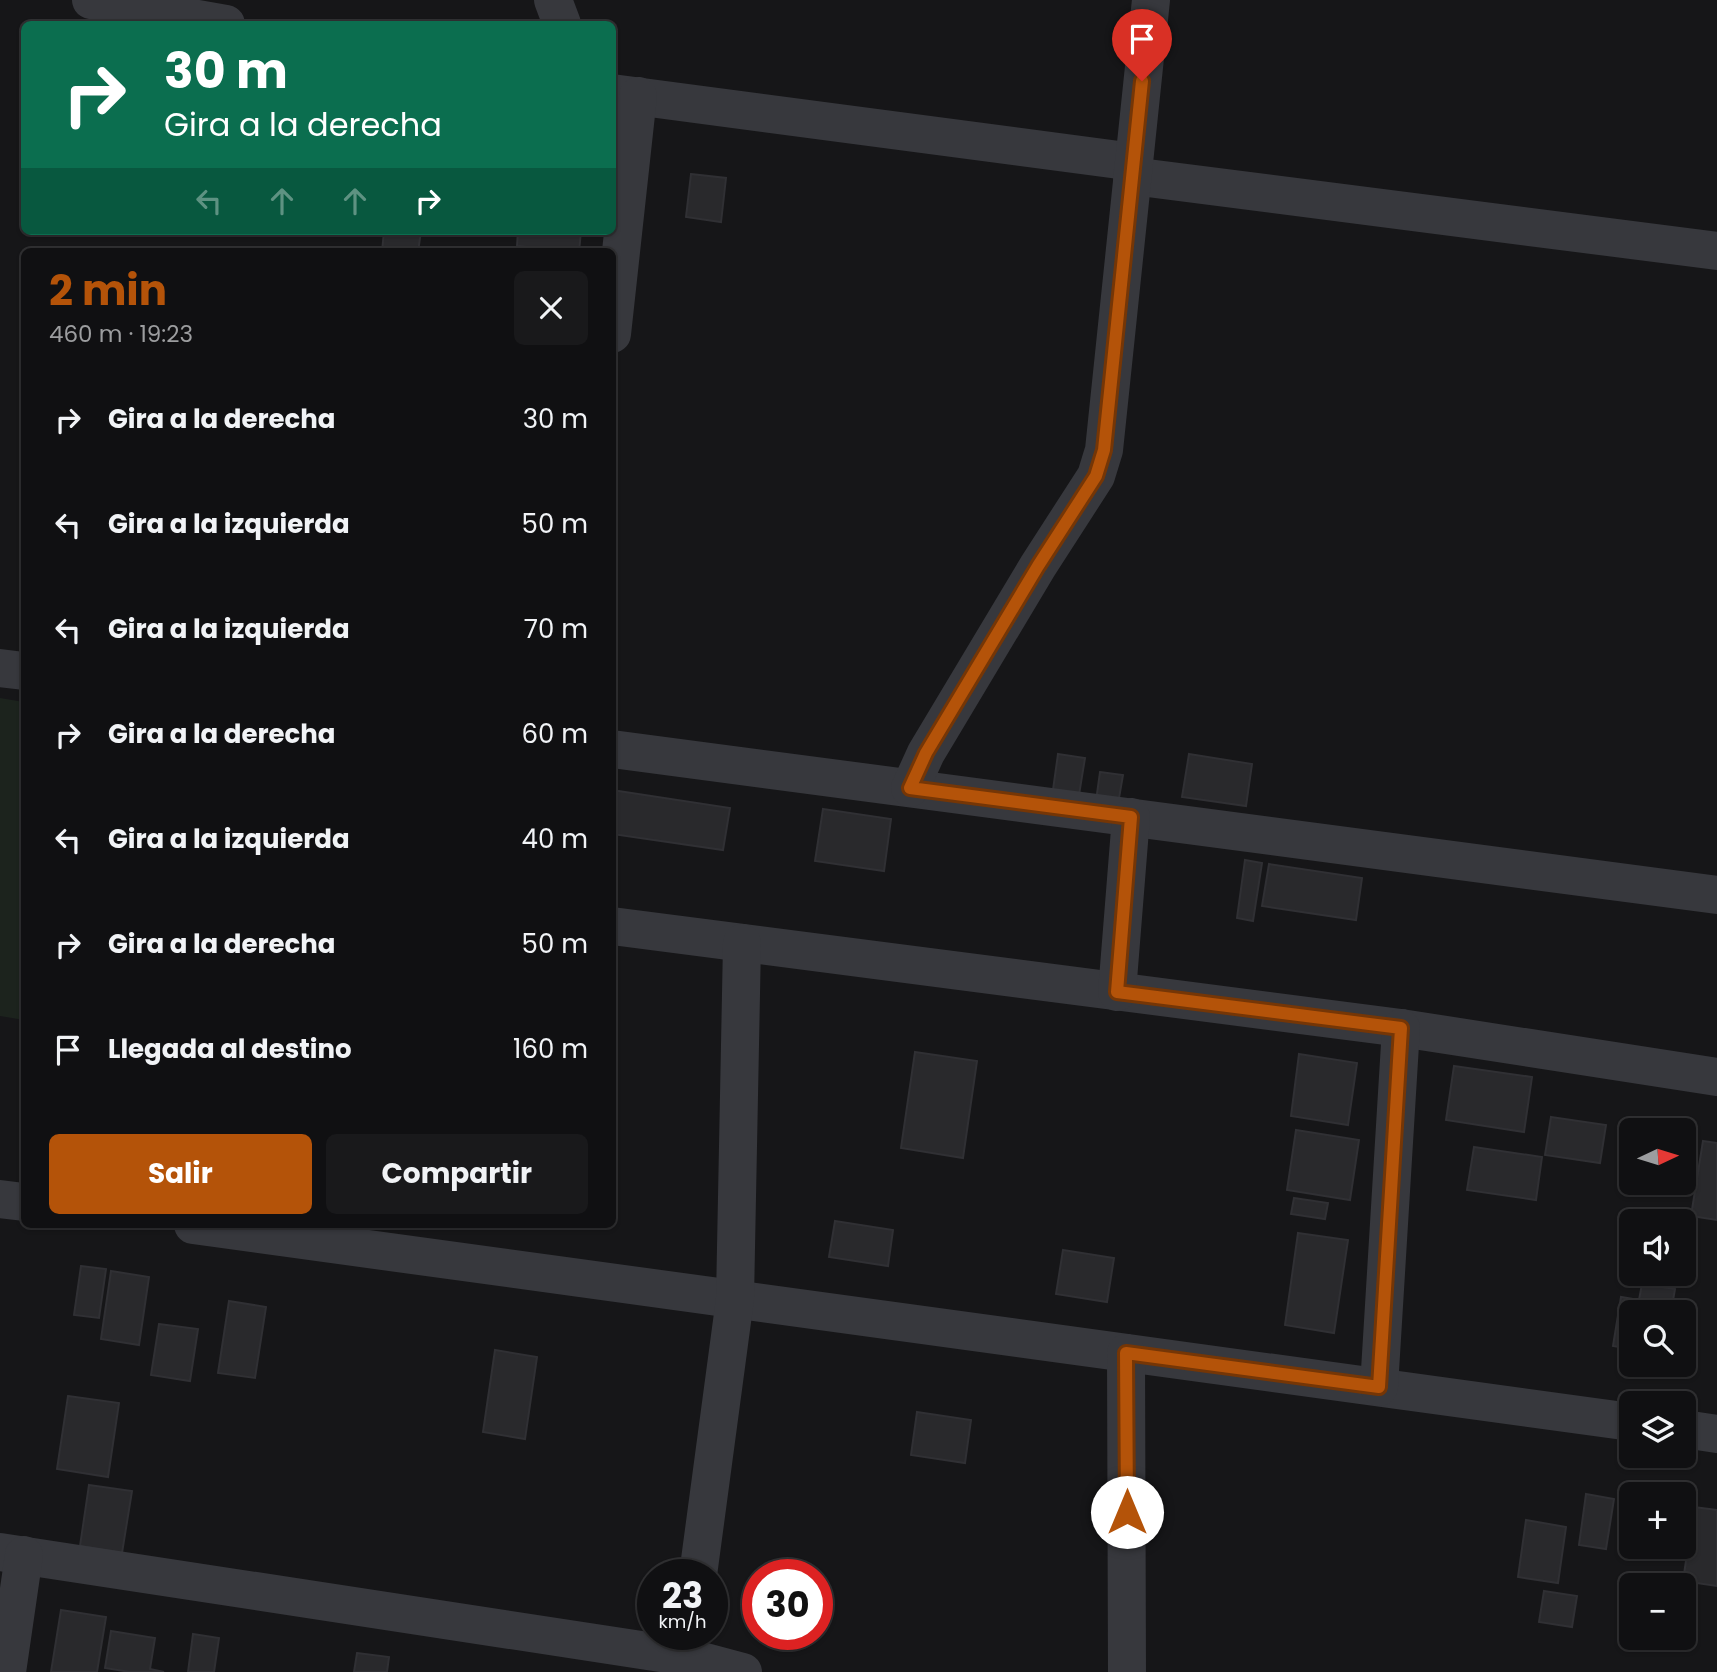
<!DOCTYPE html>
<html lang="es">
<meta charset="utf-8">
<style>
:root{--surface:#101012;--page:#19191b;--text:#f1f3f6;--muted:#9c9d9f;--line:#303032;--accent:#b45309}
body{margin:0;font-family:Poppins,sans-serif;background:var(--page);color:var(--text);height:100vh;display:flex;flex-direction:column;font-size:26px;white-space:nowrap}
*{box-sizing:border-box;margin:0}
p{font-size:23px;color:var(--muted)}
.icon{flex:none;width:38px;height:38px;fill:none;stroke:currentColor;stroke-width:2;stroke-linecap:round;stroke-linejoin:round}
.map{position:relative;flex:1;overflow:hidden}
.panel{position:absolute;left:21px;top:248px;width:595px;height:980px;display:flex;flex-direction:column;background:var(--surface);border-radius:10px;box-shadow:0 2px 5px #0004,0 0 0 2px var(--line)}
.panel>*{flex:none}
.hud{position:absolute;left:21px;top:21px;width:595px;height:214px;border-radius:10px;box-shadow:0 2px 5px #0004,0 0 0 2px var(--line);background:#0b6e4f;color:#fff;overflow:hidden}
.needle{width:46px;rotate:86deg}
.controls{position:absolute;left:1619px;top:1118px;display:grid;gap:14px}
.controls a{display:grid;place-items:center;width:77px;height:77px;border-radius:10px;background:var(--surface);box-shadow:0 2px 5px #0004,0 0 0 2px var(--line);font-size:35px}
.speed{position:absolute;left:637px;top:1559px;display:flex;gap:14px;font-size:35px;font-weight:700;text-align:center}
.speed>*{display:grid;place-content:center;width:91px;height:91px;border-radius:50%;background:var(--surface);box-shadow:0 2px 5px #0004,0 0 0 2px var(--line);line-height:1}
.speed small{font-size:18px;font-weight:400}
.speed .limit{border:10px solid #d22;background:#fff;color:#111}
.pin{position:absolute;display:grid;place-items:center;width:60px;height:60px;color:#fff;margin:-72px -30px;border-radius:50% 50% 50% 0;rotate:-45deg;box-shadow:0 0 7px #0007}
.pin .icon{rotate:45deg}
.me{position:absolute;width:77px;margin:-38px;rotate:0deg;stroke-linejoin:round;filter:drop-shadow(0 0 5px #0008)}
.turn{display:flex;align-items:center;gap:24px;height:147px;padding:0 28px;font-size:32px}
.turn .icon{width:91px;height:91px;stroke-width:2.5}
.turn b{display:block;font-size:49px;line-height:60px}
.lanes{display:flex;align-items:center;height:66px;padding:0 28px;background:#0003;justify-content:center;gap:35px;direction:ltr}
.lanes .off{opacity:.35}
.round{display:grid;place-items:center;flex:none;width:74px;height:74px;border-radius:10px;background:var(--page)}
.head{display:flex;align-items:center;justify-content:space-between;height:119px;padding:0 28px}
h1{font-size:42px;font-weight:700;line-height:52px;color:var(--accent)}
.cta{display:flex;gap:14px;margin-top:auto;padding:14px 28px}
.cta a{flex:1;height:80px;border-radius:10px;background:var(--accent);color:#fff;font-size:28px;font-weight:700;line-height:80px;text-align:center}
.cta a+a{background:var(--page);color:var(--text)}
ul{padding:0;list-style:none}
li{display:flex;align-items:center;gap:21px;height:105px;padding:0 28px}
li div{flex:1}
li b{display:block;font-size:26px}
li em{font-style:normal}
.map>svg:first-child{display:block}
.green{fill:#1c231d}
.building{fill:#29292c;stroke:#303034;stroke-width:2}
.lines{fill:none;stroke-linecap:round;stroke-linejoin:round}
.minor{stroke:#37383d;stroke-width:38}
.route-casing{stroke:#753606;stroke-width:18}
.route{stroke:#b45309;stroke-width:12}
</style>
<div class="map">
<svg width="1717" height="1672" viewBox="0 0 1717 1672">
<rect width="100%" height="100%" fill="#161618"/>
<!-- green -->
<polygon class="green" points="0,698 24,702 24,1020 0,1016"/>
<!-- building -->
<g class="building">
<polygon points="691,174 726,178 721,222 686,217"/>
<polygon points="384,231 421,231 418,252 382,252"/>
<polygon points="518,231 581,231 579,252 517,246"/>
<polygon points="1058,754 1085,758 1078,801 1052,797"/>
<polygon points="1189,754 1252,764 1246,806 1182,797"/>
<polygon points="1100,772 1123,775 1118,804 1096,801"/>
<polygon points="612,790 730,808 723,850 612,834"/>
<polygon points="823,809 891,819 884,871 815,861"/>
<polygon points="1245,860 1262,863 1253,921 1237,918"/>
<polygon points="1269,864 1362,878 1356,920 1262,906"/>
<polygon points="915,1052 977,1061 963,1158 901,1148"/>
<polygon points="1299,1054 1357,1063 1348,1125 1291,1116"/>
<polygon points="1454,1066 1532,1077 1524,1132 1446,1120"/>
<polygon points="1551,1117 1606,1125 1600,1163 1545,1155"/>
<polygon points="1296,1130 1359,1140 1350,1200 1287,1190"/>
<polygon points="1703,1141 1717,1143 1717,1220 1691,1216"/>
<polygon points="1474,1147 1542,1157 1536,1200 1467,1190"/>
<polygon points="1294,1198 1328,1203 1325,1219 1291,1214"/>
<polygon points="835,1221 893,1230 888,1266 829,1257"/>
<polygon points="1298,1233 1348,1240 1334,1333 1285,1325"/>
<polygon points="1063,1250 1114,1258 1107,1302 1056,1294"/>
<polygon points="81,1266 106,1269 99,1318 74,1315"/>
<polygon points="111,1271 149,1277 139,1345 101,1339"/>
<polygon points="1642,1284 1675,1289 1671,1312 1631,1312 1631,1349 1613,1346 1621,1297 1639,1300"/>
<polygon points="229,1301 266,1307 255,1378 218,1373"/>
<polygon points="159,1324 198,1329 190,1381 151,1375"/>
<polygon points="495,1350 537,1357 525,1439 483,1432"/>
<polygon points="68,1396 119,1403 108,1477 57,1469"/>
<polygon points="917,1412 971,1420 965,1463 911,1455"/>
<polygon points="89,1485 132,1491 122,1553 80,1546"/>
<polygon points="1586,1494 1614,1499 1606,1549 1579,1545"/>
<polygon points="1694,1507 1717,1510 1717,1586 1683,1581"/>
<polygon points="1526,1520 1566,1527 1558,1583 1518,1577"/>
<polygon points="1544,1591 1577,1596 1572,1627 1539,1622"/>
<polygon points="61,1610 106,1617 97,1672 51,1672"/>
<polygon points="111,1631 155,1638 150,1669 164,1672 130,1672 105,1668"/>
<polygon points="193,1634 219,1638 214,1672 188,1672"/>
<polygon points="357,1653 389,1657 387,1672 354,1672"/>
</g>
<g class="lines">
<!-- minor -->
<g class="minor">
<polyline points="91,0 226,24"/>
<polyline points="553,0 562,24"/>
<polyline points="612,93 1134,162"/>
<polyline points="1132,176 1717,251"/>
<polyline points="612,334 638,96"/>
<polyline points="0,668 24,671"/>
<polyline points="612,749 1717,895"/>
<polyline points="910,788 926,753 1038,566 1096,476 1104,450 1151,0"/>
<polyline points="612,926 1401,1028 1717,1077"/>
<polyline points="1117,992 1131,817"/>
<polyline points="0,1199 24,1202"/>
<polyline points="193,1225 1631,1422"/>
<polyline points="1126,1353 1127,1672"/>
<polyline points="1379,1387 1401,1028"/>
<polyline points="1684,1429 1717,1434"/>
<polyline points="0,1552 687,1657 743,1672"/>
<polyline points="698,1575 735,1299 742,943"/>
<polyline points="7,1672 24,1555"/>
</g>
</g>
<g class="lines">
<defs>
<polyline id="route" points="1127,1512 1126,1353 1379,1387 1401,1028 1117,992 1131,817 910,788 926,753 1038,566 1096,476 1104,450 1142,81"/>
</defs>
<!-- route casing -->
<use href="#route" class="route-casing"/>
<!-- route -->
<use href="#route" class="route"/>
</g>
</svg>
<div class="controls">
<a><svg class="needle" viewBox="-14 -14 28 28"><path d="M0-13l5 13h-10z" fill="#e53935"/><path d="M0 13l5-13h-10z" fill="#9c9d9f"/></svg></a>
<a><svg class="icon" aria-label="sound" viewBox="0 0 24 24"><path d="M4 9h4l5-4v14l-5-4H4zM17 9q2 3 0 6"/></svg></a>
<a><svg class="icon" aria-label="search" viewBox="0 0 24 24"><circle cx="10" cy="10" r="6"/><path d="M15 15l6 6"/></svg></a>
<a><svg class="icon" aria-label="layers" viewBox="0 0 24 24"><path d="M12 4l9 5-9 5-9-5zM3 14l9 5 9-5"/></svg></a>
<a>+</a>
<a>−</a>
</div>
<div class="speed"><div>23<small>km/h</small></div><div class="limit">30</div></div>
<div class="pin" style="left:1142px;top:81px;background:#d93025"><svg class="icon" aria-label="arrive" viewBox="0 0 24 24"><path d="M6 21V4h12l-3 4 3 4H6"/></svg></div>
<svg class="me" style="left:1127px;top:1512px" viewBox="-20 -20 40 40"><circle r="19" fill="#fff"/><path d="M0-13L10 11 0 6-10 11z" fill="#b45309"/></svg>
<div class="hud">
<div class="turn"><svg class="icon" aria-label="right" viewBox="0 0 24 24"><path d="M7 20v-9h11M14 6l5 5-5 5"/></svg><div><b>30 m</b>Gira a la derecha</div></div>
<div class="lanes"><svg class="icon off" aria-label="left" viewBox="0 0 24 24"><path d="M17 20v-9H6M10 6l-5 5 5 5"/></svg><svg class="icon off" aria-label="ahead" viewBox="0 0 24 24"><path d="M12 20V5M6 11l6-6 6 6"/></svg><svg class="icon off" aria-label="ahead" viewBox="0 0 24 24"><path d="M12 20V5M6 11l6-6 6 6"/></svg><svg class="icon" aria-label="right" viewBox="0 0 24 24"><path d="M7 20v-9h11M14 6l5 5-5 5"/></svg></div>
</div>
<section class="panel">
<div class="head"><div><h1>2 min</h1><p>460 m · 19:23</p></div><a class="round"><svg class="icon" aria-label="close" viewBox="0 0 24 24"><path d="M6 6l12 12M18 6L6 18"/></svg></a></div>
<ul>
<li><svg class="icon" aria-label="right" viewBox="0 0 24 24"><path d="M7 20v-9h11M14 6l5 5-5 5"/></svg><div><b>Gira a la derecha</b></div><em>30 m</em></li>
<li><svg class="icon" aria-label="left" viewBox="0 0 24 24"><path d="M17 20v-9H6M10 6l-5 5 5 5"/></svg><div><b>Gira a la izquierda</b></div><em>50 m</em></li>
<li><svg class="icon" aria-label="left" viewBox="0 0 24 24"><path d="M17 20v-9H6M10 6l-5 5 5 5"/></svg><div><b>Gira a la izquierda</b></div><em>70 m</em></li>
<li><svg class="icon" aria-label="right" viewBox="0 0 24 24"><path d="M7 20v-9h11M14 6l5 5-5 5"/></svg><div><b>Gira a la derecha</b></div><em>60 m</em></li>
<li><svg class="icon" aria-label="left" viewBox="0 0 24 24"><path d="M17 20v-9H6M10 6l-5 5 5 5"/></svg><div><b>Gira a la izquierda</b></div><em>40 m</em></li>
<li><svg class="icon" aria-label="right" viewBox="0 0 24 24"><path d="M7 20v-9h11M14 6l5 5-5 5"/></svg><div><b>Gira a la derecha</b></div><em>50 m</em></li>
<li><svg class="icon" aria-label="arrive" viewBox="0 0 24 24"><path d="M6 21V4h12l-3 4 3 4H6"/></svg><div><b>Llegada al destino</b></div><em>160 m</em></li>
</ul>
<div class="cta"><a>Salir</a><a>Compartir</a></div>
</section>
</div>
